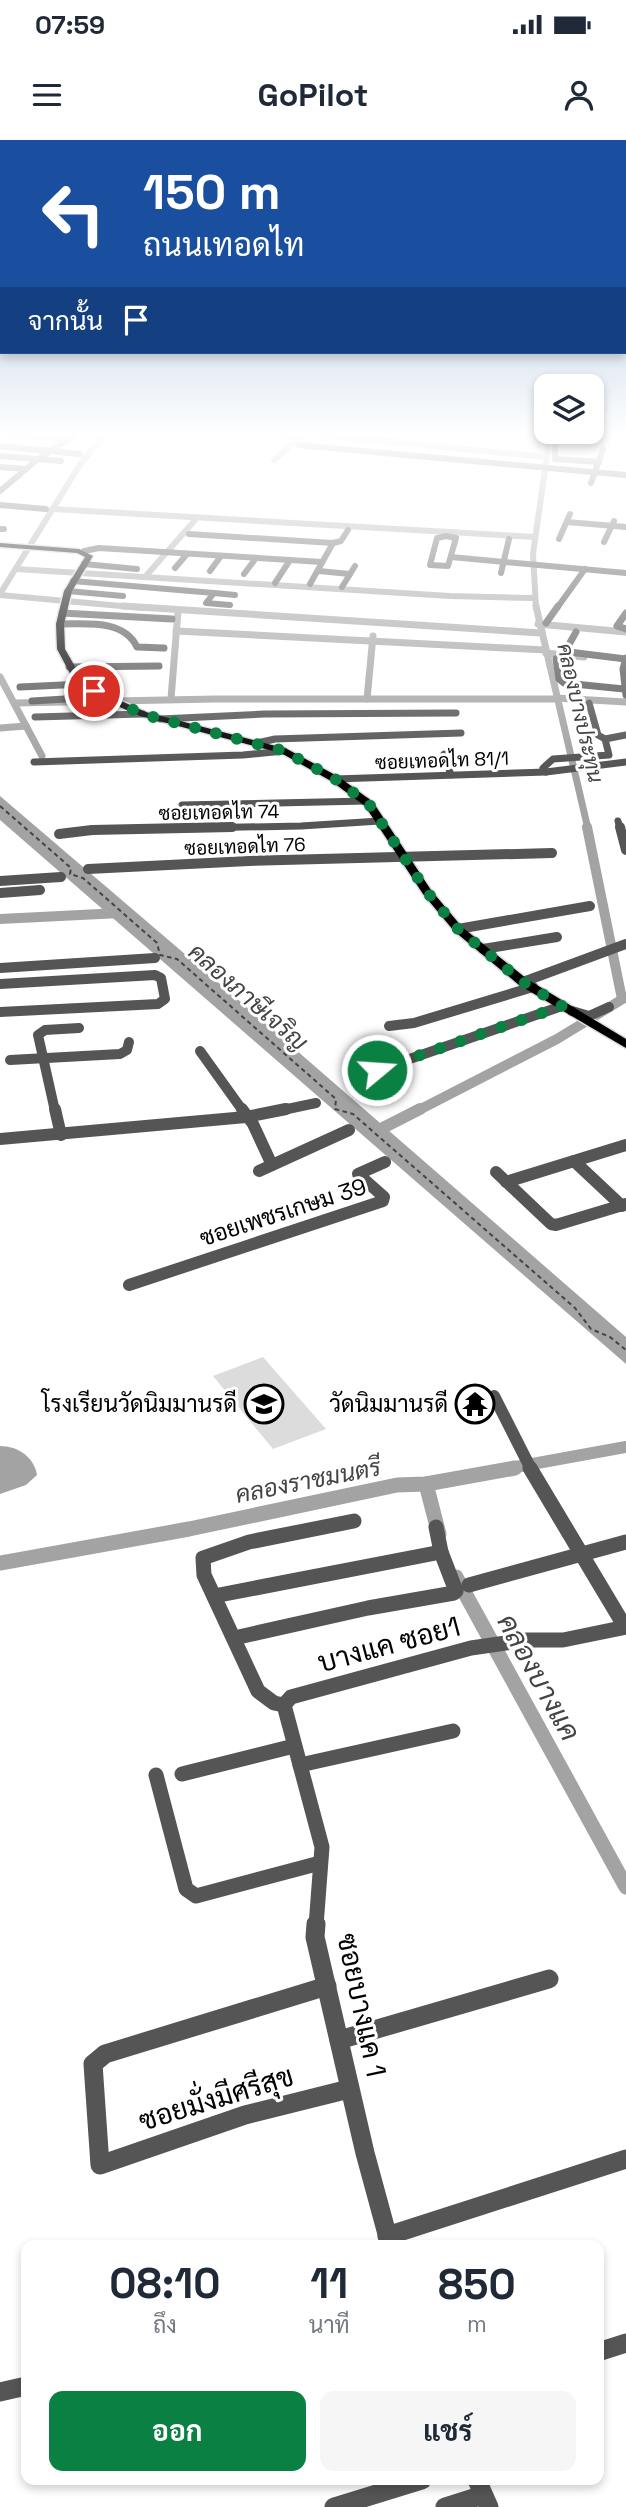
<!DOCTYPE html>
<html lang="th">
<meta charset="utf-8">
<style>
:root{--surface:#fff;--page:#f6f6f7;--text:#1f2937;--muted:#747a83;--accent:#0b8043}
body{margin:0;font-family:"Space Grotesk",Sarabun,sans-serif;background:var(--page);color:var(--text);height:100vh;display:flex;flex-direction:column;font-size:26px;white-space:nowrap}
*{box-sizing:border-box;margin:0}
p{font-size:23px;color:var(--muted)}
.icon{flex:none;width:38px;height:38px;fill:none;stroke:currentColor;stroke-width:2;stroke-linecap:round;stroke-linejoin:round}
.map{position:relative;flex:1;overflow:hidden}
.side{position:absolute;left:21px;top:2100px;width:583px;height:245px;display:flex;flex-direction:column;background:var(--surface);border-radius:14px;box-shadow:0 4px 10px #0003}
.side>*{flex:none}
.banner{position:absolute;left:0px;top:0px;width:626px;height:214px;box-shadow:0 4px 10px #0003;background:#1a4fa0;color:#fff;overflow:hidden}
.tools{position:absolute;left:534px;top:234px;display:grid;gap:14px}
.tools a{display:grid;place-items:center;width:70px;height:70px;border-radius:14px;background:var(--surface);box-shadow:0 4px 10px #0003;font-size:35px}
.pin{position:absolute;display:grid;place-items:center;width:60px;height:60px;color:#fff;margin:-30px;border:4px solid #fff;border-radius:50%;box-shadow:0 2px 7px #0007}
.me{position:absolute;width:77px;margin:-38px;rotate:72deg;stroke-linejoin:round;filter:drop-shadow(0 0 5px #0008)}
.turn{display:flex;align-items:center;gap:24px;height:147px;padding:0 28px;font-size:32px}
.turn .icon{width:91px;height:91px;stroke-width:2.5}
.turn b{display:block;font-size:49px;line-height:60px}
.then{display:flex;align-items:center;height:66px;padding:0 28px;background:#0003;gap:14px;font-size:26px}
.eta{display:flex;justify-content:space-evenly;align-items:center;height:119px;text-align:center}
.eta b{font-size:42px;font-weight:700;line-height:49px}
.action{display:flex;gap:14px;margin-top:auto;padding:14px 28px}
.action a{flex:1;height:80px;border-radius:14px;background:var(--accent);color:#fff;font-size:28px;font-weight:700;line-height:80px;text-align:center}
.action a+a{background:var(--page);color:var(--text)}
.status{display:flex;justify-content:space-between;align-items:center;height:49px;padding:0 35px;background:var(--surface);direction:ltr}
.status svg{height:19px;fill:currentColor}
header{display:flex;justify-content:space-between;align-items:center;height:91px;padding:0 28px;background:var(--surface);font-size:32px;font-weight:700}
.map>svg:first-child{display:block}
.green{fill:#dcdcdc}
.water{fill:#a3a3a3}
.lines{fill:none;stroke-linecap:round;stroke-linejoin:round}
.stream{stroke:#a3a3a3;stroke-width:2}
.canal-far4{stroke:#a3a3a3;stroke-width:6}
.canal-far3{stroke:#a3a3a3;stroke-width:7}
.canal-far2{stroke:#a3a3a3;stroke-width:10}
.canal-far1{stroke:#a3a3a3;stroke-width:12}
.canal{stroke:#a3a3a3;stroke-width:15}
.ferry{stroke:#444;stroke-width:2;stroke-dasharray:4.5 3.5;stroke-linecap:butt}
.major-casing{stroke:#dbdbdb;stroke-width:3}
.minor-far5{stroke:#555;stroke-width:6}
.minor-far4{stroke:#555;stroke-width:7}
.minor-far3{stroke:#555;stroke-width:10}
.minor-far2{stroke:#555;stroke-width:12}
.minor-far1{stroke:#555;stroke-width:15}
.minor{stroke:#555;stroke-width:19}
.major{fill:#000;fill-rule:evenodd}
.route{stroke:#0b8043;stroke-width:12;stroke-dasharray:0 21.6}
.labels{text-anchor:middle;stroke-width:6;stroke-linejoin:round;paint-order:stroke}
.far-street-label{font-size:19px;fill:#000;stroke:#fff}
.far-water-label{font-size:21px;font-style:italic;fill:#444;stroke:#fff}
.street-label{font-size:23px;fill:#000;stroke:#fff}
.poi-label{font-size:23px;fill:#000;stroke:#fff;text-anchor:end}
.water-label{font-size:24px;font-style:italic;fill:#444;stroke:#fff}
.near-street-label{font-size:28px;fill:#000;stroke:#fff}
.near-water-label{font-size:28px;font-style:italic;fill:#444;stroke:#fff}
</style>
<div class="status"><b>07:59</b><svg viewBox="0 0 49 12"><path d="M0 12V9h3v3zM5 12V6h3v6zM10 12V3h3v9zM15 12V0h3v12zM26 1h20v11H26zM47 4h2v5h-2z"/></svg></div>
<header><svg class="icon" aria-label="menu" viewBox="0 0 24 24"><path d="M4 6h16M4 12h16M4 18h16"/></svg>GoPilot<svg class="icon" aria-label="person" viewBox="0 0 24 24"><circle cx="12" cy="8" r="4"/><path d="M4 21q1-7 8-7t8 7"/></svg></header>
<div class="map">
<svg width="626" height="2367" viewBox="0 0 626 2367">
<rect width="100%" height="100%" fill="#fff"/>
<!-- green -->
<polygon class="green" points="263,1217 326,1289 273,1309 213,1236"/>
<!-- water -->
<g class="water">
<polygon points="0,656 234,856 626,1197 626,1224 0,680"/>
<path d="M0 1306C18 1306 34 1317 37 1335L26 1345 0 1354Z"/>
</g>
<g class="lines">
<!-- stream -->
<polyline class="stream" points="325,294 413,301"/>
<!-- canal-far4 -->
<g class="canal-far4">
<polyline points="271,294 299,297"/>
<polyline points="308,294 547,317"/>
<polyline points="274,320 303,294"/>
<polyline points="53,369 535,397"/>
<polyline points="16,429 450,456 532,458"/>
<polyline points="145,437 196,379"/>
<polyline points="0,454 81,323 105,294"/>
<polyline points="0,455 143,468"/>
<polyline points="536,468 533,414 550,294"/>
</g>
<!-- canal-far3 -->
<g class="canal-far3">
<polyline points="123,466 541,493"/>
<polyline points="536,466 588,689"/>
<polyline points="538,484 626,492"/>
<polyline points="176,491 545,510"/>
<polyline points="546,513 584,517"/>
<polyline points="0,537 42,616"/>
<polyline points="556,558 626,562"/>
<polyline points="171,559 178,471"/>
<polyline points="367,559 373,496"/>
<polyline points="15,563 215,559 557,559"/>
<polyline points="0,588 26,586"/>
</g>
<!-- canal-far2 -->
<g class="canal-far2">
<polyline points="587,687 622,859"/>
<polyline points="0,779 120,773"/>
<polyline points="417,971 557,899 626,857"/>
</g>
<!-- canal-far1 -->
<g class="canal-far1">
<polyline points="371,994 420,969"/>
<polyline points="505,1329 626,1307"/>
</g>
<!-- canal -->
<g class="canal">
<polyline points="426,1344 439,1394"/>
<polyline points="0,1423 189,1389 397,1345 426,1344 515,1328"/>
<polyline points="456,1437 626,1747"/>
</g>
<!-- ferry -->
<polyline class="ferry" points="0,666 71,728 70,734 83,738 157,803 160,815 177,819 336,959 335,969 353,974 575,1168 591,1189 610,1197 626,1210"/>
<defs>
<polygon id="major" points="0,403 79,409 93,416 72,451 64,484 65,509 81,537 110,556 146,572 287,609 339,637 373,662 431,750 462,787 527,839 626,899 626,908 519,845 454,791 423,754 365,666 331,641 281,613 140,576 104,560 74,541 57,509 56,484 64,451 85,417 77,413 0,407"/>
</defs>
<!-- major casing -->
<use href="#major" class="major-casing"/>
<!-- minor-far5 -->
<g class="minor-far5">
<polyline points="10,294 67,299"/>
<polyline points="555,302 555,319 599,322"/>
<polyline points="298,305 626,335"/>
<polyline points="0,306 80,314"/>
<polyline points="0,316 61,321"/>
<polyline points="0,327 26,329"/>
<polyline points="591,343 603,309"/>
<polyline points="0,351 37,320 76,294"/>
<polyline points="0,365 46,369"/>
<polyline points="567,382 626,387"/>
<polyline points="0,389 4,389"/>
<polyline points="189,394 333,403 341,401 348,390"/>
<polygon points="446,396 456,398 448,426 430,425 437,398"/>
<polyline points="559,399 570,374"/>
<polyline points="604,402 614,381"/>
<polyline points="84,411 99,408 322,422"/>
<polyline points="451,417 626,433"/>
<polyline points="84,424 137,429"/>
<polyline points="175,428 187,414"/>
<polyline points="210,431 221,416"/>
<polyline points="319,431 350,434"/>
<polyline points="501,433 509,399"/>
<polyline points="244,434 256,418"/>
<polyline points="73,441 214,453 206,463 230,465"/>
<polyline points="275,443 290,420"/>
<polyline points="310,444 333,403"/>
<polyline points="342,447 355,426"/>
<polyline points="68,451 123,456"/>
<polyline points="214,453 235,455"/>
<polyline points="557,468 585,429"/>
</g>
<!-- minor-far4 -->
<g class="minor-far4">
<polyline points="62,473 172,479"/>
<polyline points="626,473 617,486 626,489"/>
<polyline points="546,483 558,466"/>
<path d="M60 484C86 484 124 479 137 507L164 508"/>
<polyline points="576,492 567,508 569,512 626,519"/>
<polyline points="626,518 623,529 626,555"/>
<polyline points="556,519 559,539 564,543 624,549"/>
<polyline points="69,527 159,526"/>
<polyline points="20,547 83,544"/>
<polyline points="32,561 65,559 73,552 86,550"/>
<polyline points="589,563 598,595 605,599"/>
<polyline points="35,577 143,574"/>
<polyline points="160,579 264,574 456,573"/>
<polyline points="605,599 626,595"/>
<polyline points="257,603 275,599 461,593"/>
<polyline points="444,614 451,635"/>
<polyline points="34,622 243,615 284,611"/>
<polyline points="546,632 626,622"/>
<polyline points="335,639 546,632 543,628 553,619 609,615 605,599"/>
<polyline points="182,665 366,661"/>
<polyline points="618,681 620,689"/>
<polyline points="141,689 301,686 380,681"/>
</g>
<!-- minor-far3 -->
<g class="minor-far3">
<polyline points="620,687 626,710"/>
<polyline points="59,694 92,690 232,687"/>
<polyline points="88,729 249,721 552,713"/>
<polyline points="0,741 61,737"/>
<polyline points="0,753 40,750"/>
<polyline points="458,789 590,766"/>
<polyline points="483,809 557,797"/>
<polyline points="0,828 155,818"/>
<polyline points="523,842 626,804"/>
<polyline points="0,844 155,835 161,838 165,859 158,864 0,872"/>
<polyline points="572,871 589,876 609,867"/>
<polyline points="389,886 414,883 533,847"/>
<polyline points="200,911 243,971"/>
<polyline points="10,920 120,914 127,910 129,902"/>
<polyline points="378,930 562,866"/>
<polyline points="55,971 38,895 45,890 79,888"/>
<polyline points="278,971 316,963"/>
</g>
<!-- minor-far2 -->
<g class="minor-far2">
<polyline points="55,969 61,995"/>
<polyline points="242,969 253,984 272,1025"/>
<polyline points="0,999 246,977 286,969"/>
<polyline points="574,1021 622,1066"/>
<polyline points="259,1031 349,990"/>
<polyline points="496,1032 551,1084 556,1085 626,1064"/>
<polyline points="506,1042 626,1005"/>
<polyline points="129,1145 383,1061 384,1057 358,1034 385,1022"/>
<polyline points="494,1256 531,1329"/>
</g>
<!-- minor-far1 -->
<g class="minor-far1">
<polyline points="530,1328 625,1487"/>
<polyline points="469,1445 626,1402"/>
<polyline points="214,1456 441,1412"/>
<polyline points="234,1498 368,1468 454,1453 456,1451 441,1412 436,1387"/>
<polyline points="284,1565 274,1563 258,1551 204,1435 203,1418 249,1402 354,1381"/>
<polyline points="300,1625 453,1591"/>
<polyline points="182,1634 294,1606"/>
<polyline points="156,1635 186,1749 196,1756 320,1723"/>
<polyline points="316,1786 322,1707 284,1565 291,1557 471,1508 526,1500 563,1500 626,1487"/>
</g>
<!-- minor -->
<g class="minor">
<polyline points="316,1784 315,1797 365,2013 390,2105"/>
<polyline points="327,1846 105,1914 93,1924 100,2025 245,1975 349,1949"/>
<polyline points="339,1900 549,1839"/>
<polyline points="387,2096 626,2019"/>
<polyline points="598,2212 626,2203"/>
<polyline points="0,2252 26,2246"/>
<polyline points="477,2340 489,2367"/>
<polyline points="334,2367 422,2340"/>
<polyline points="445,2367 483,2355"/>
</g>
<!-- major -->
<use href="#major" class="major"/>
</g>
<!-- sky -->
<linearGradient id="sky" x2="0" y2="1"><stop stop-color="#8cadcc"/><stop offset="0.47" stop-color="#fff"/><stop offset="1" stop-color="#fff" stop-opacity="0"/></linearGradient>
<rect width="626" height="625" fill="url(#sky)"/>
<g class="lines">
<!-- route -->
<polyline class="route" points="94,551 142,574 284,611 335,639 369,664 427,752 458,789 523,842 562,866 377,930"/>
</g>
<!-- icons -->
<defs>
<symbol id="school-ring" viewBox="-11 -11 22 22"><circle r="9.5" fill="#fff" stroke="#000" stroke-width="1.5"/><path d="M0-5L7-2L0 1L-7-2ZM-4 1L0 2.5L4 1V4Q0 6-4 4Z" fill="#000"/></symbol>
<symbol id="temple-ring" viewBox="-11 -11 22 22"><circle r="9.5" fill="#fff" stroke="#000" stroke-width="1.5"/><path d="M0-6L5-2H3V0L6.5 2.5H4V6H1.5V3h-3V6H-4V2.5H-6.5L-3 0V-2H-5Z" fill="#000"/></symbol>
</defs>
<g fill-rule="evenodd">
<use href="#school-ring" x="242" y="1242" width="44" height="44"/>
<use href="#temple-ring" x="453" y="1242" width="44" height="44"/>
</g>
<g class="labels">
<!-- far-street labels -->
<g class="far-street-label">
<text transform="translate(442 620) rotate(-2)" y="7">ซอยเทอดไท 81/1</text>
<text transform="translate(219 672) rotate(-1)" y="7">ซอยเทอดไท 74</text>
<text transform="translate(245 706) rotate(-2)" y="7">ซอยเทอดไท 76</text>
</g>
<!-- far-water labels -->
<g class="far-water-label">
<text transform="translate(580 573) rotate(77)" y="7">คลองบางประทุน</text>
</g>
<!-- street labels -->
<g class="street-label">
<text transform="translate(283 1072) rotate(-18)" y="8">ซอยเพชรเกษม 39</text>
</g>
<!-- poi labels -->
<g class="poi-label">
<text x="237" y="1272">โรงเรียนวัดนิมมานรดี</text>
<text x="448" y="1272">วัดนิมมานรดี</text>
</g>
<!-- water labels -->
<g class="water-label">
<text transform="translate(248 857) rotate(41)" y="8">คลองภาษีเจริญ</text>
<text transform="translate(308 1341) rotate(-11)" y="8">คลองราชมนตรี</text>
</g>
<!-- near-street labels -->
<g class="near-street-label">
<text transform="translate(389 1504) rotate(-15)" y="10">บางแค ซอย1</text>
<text transform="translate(362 1865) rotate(78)" y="10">ซอยบางแค 1</text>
<text transform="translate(216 1958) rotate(-17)" y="10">ซอยมั่งมีศรีสุข</text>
</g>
<!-- near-water labels -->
<g class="near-water-label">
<text transform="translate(539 1537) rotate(61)" y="10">คลองบางแค</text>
</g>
</g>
</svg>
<div class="tools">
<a><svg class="icon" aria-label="layers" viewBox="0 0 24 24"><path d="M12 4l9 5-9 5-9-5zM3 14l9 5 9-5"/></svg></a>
</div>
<div class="pin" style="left:94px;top:551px;background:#d93025"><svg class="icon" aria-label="arrive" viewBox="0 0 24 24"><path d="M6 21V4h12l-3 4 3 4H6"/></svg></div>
<svg class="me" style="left:377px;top:930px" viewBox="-20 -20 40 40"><circle r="17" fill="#0b8043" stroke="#fff" stroke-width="3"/><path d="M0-11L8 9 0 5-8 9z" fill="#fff"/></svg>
<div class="banner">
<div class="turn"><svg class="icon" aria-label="left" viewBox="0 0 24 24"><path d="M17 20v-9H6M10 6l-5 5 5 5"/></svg><div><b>150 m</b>ถนนเทอดไท</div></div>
<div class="then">จากนั้น<svg class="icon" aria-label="arrive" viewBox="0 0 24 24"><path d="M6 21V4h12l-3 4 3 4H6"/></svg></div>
</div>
<section class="side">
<div class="eta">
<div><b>08:10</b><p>ถึง</p></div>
<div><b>11</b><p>นาที</p></div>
<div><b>850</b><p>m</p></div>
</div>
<div class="action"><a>ออก</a><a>แชร์</a></div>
</section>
</div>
